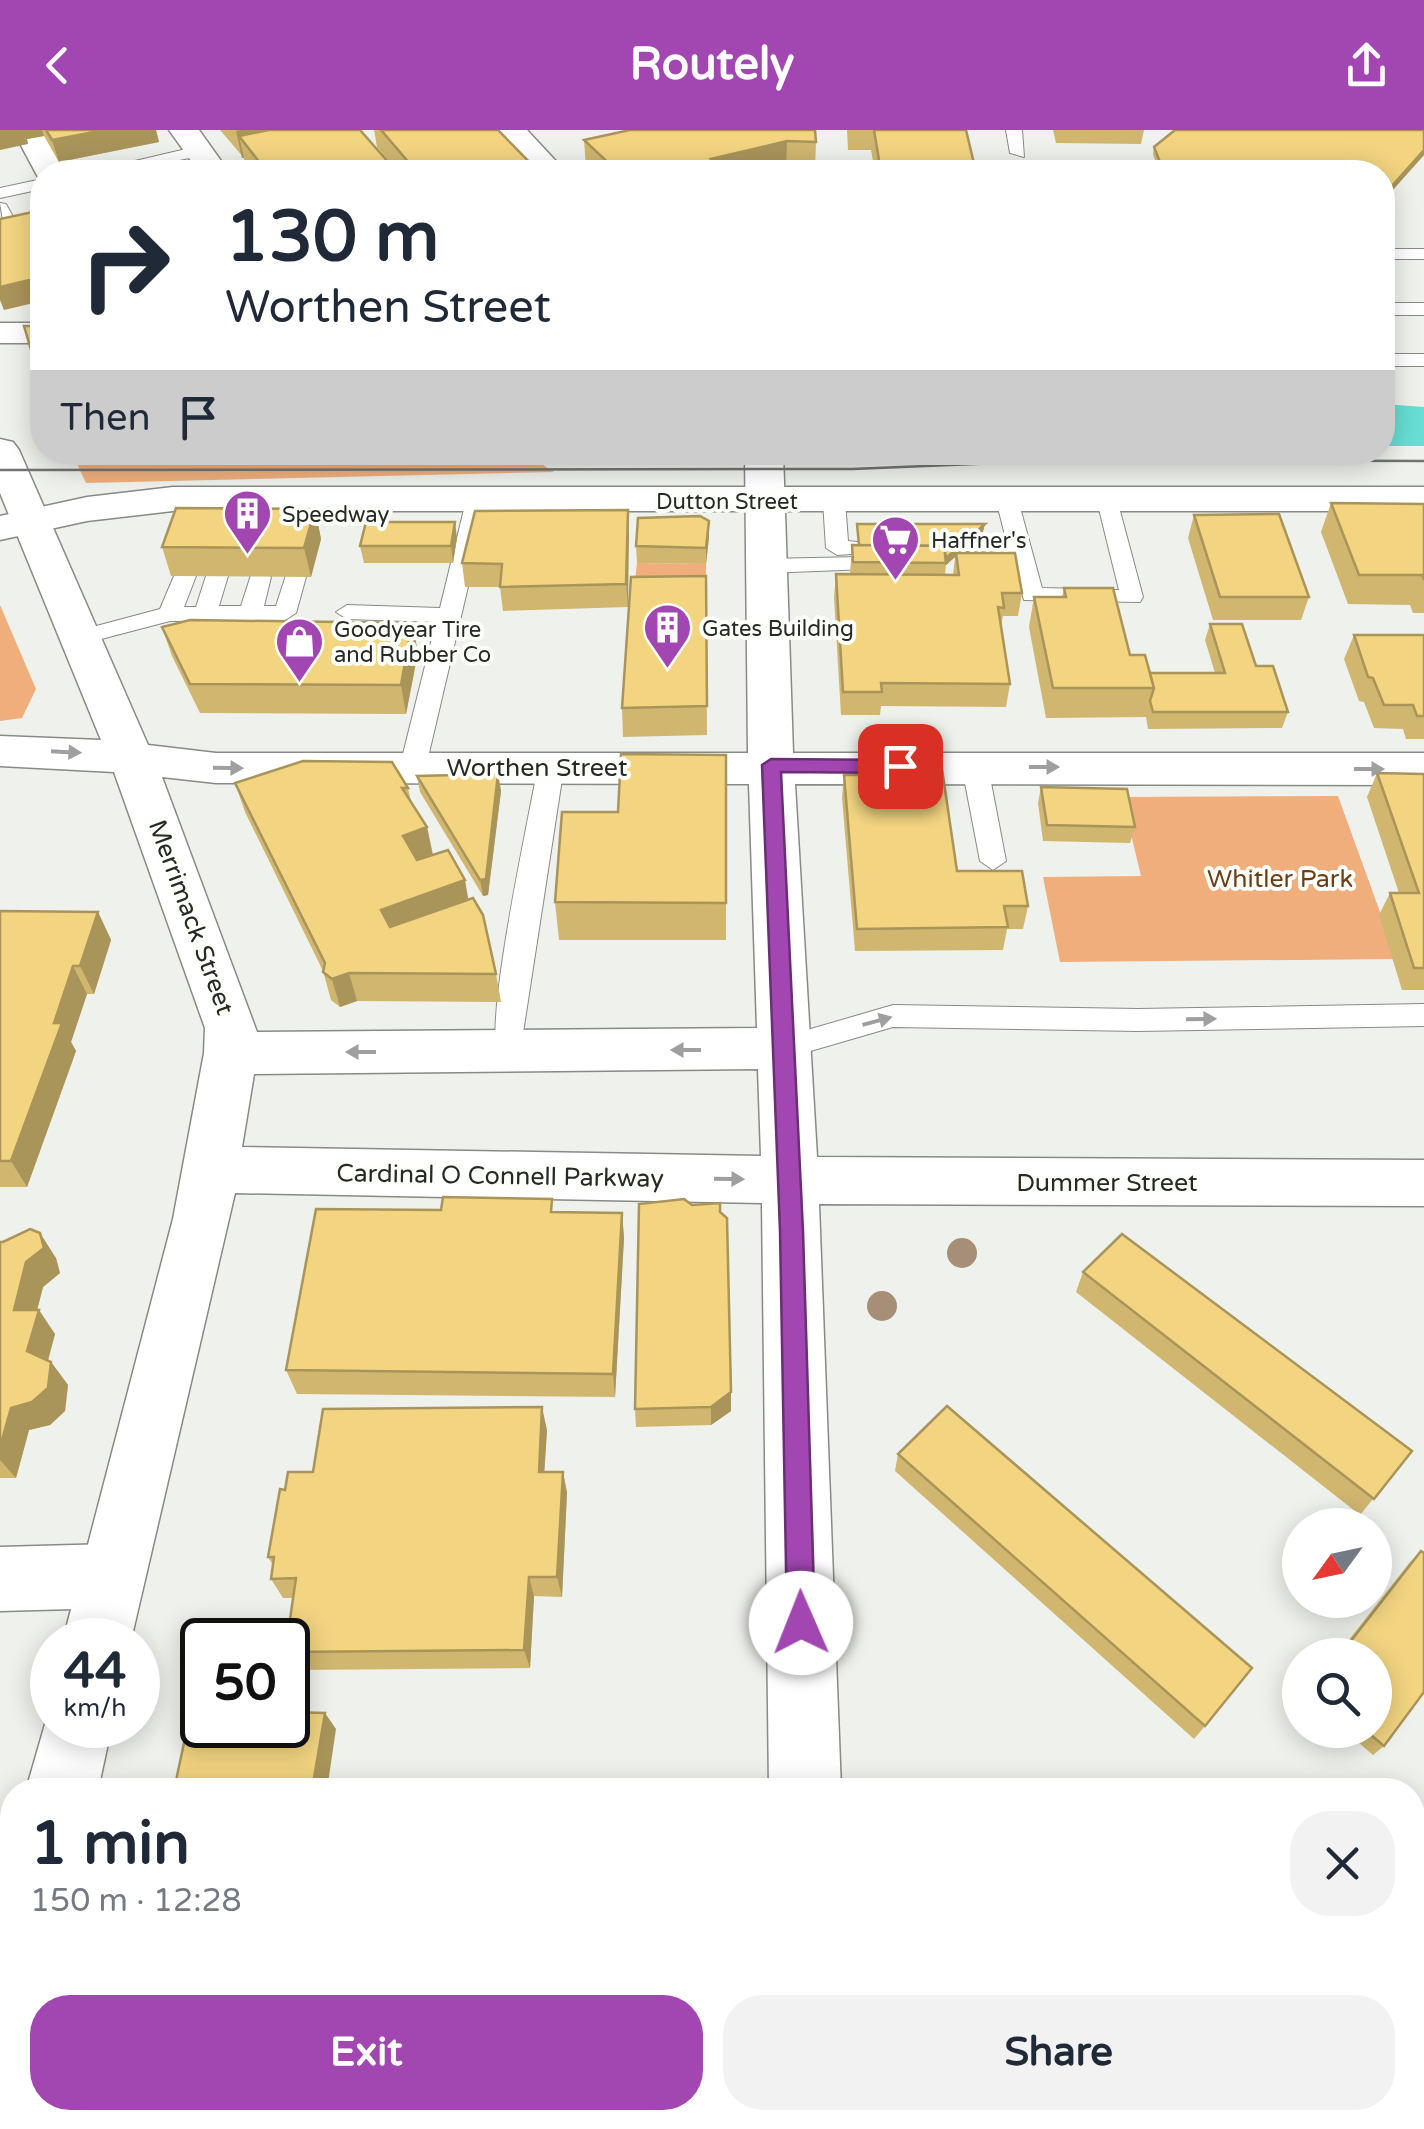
<!DOCTYPE html>
<meta charset="utf-8">
<style>
:root{--surface:#fff;--page:#f2f2f3;--text:#1f2937;--muted:#747a83;--accent:#a247b2}
body{margin:0;font-family:"Varela Round",sans-serif;background:var(--page);color:var(--text);height:100vh;display:flex;flex-direction:column;font-size:38px;white-space:nowrap}
*{box-sizing:border-box;margin:0}
p{font-size:32px;color:var(--muted)}
.icon{flex:none;width:55px;height:55px;fill:none;stroke:currentColor;stroke-width:2;stroke-linecap:round;stroke-linejoin:round}
.map{position:relative;flex:1;overflow:hidden}
.details{position:absolute;left:0px;top:1648px;width:1425px;height:352px;display:flex;flex-direction:column;background:var(--surface);border-radius:40px 40px 0 0;box-shadow:0 5px 25px #0003}
.details>*{flex:none}
.banner{position:absolute;left:30px;top:30px;width:1365px;height:305px;border-radius:40px;box-shadow:0 5px 25px #0003;background:#fff;color:var(--text);overflow:hidden}
.needle{width:65px;rotate:237deg}
.fabs{position:absolute;left:1282px;top:1378px;display:grid;gap:20px}
.fabs a{display:grid;place-items:center;width:110px;height:110px;border-radius:50%;background:var(--surface);box-shadow:0 5px 25px #0003;font-size:50px}
.speed{position:absolute;left:30px;top:1488px;display:flex;gap:20px;font-size:50px;font-weight:700;text-align:center}
.speed>*{display:grid;place-content:center;width:130px;height:130px;border-radius:50%;background:var(--surface);box-shadow:0 5px 25px #0003;line-height:1}
.speed small{font-size:25px;font-weight:400}
.speed .limit{border:5px solid #111;border-radius:15px;background:#fff;color:#111}
.pin{position:absolute;display:grid;place-items:center;width:85px;height:85px;color:#fff;margin:-42px;border-radius:20px;box-shadow:0 5px 15px #0006}
.me{position:absolute;width:110px;margin:-55px;rotate:359deg;stroke-linejoin:round;filter:drop-shadow(0 0 8px #0008)}
.turn{display:flex;align-items:center;gap:35px;height:210px;padding:0 30px;font-size:45px}
.turn .icon{width:130px;height:130px;stroke-width:2.5}
.turn b{display:block;font-size:70px;line-height:85px}
.then{display:flex;align-items:center;height:95px;padding:0 30px;background:#0003;gap:20px;font-size:38px}
.round{display:grid;place-items:center;flex:none;width:105px;height:105px;border-radius:40px;background:var(--page)}
.overview{display:flex;align-items:center;justify-content:space-between;height:170px;padding:0 30px}
h1{font-size:60px;font-weight:800;line-height:75px}
.primary-button{display:flex;gap:20px;margin-top:auto;padding:20px 30px}
.primary-button a{flex:1;height:115px;border-radius:40px;background:var(--accent);color:#fff;font-size:40px;font-weight:800;line-height:115px;text-align:center}
.primary-button a+a{background:var(--page);color:var(--text)}
header{display:flex;justify-content:space-between;align-items:center;height:130px;padding:0 30px;background:var(--accent);color:#fff;font-size:45px;font-weight:800}
.map>svg:first-child{display:block}
.green{fill:#efae7c}
.water{fill:#67ded3}
.lines{fill:none;stroke-linecap:round;stroke-linejoin:round}
.lane-casing{stroke:#888a86;stroke-width:2}
.street-casing{stroke:#888a86;stroke-width:3}
.secondary-casing{stroke:#888a86;stroke-width:3}
.primary-casing{stroke:#888a86;stroke-width:3}
.lane{fill:#fff;fill-rule:evenodd}
.street{fill:#fff;fill-rule:evenodd}
.secondary{fill:#fff;fill-rule:evenodd}
.primary{fill:#fff;fill-rule:evenodd}
.tram{stroke:#737471;stroke-width:2.5}
.rail-casing{stroke:#737471;stroke-width:8}
.rail{stroke:#fdfffa;stroke-width:5;stroke-dasharray:14;stroke-linecap:butt}
.tree{fill:#a78f77}
.wall{fill:#d0b66f;fill-rule:evenodd}
.shaded-wall{fill:#a9945a}
.building{fill:#f2d481;stroke:#a9945a;stroke-width:2.5}
.oneway{fill:#9e9f9e}
.route{fill:#a247b2;stroke:#692e74;stroke-width:2.5}
.labels{text-anchor:middle;stroke-width:8;stroke-linejoin:round;paint-order:stroke}
.far-street-label{font-size:22px;fill:#282927;stroke:#fdfffa}
.far-poi-label{font-size:22px;fill:#282927;stroke:#fdfffa;text-anchor:start}
.street-label{font-size:25px;fill:#282927;stroke:#fdfffa}
.park-label{font-size:25px;fill:#6c3f17;stroke:#fdfffa}
</style>
<header><svg class="icon" aria-label="back" viewBox="0 0 24 24"><path d="M15 5l-7 7 7 7"/></svg>Routely<svg class="icon" aria-label="share" viewBox="0 0 24 24"><path d="M12 15V3M7 8l5-5 5 5M5 13v7h14v-7"/></svg></header>
<div class="map">
<svg width="1424" height="1999" viewBox="0 0 1424 1999">
<rect width="100%" height="100%" fill="#eff1ec"/>
<!-- green -->
<g class="green">
<polygon points="523,322 554,342 86,353 72,323"/>
<polygon points="637,433 706,434 706,476 632,476"/>
<polygon points="0,475 36,559 22,588 0,591"/>
<polygon points="1338,666 1397,829 1060,832 1043,747 1141,746 1122,667"/>
</g>
<!-- water -->
<polygon class="water" points="1383,274 1424,277 1424,316 1383,316"/>
<g class="lines">
<defs>
<g id="lane">
<polygon points="1006,0 1022,0 1024,27 1010,23"/>
<polygon points="199,16 207,21 205,25 118,42 88,42"/>
<polygon points="42,49 42,59 0,68 0,58"/>
<polygon points="0,73 6,74 16,92 42,86 42,96 5,102"/>
<rect x="1382" y="119" width="42" height="10"/>
<rect x="1382" y="173" width="42" height="12"/>
<rect x="1382" y="224" width="42" height="12"/>
<polygon points="1007,364 1018,370 1042,458 1119,460 1097,371 1100,366 1116,366 1143,467 1140,472 1024,470 1010,422 960,421 960,411 1006,409 996,370"/>
<polygon points="477,365 488,371 426,636 413,644 400,636 436,492 347,489 336,482 347,475 440,478 466,371"/>
<polygon points="834,365 845,371 848,411 866,413 866,423 837,425 826,418 823,371"/>
<polygon points="859,427 867,429 867,439 766,443 755,436 766,429"/>
<polygon points="185,439 196,446 184,477 196,477 206,446 217,439 228,446 219,476 241,476 252,442 260,440 271,447 264,476 276,476 287,442 295,440 306,447 296,483 285,490 170,491 82,514 70,507 74,502 160,479 174,446"/>
<path d="M551 628 564 636 519 929H499C482 898 530 684 538 636Z"/>
<polygon points="975,629 988,637 1006,731 993,740 980,731 962,637"/>
<polygon points="1424,874 1424,896 1138,901 893,897 783,929 773,926 769,918 773,910 893,875 1138,879"/>
</g>
<g id="street">
<polygon points="28,0 43,2 65,42 42,42 39,49 17,8"/>
<polygon points="111,1414 134,1423 144,1446 134,1469 111,1478 0,1481 0,1417"/>
</g>
<g id="secondary">
<polygon points="169,0 199,0 229,42 199,42"/>
<polygon points="495,0 527,0 566,42 534,42"/>
<rect x="0" y="193" width="42" height="20"/>
<path d="M0 309 13 312 19 320 148 615 216 623H748L745 322H783L793 623H1424V655L795 654 817 1027 1424 1030V1076L819 1074 841 1660H769L762 1073 235 1063 131 1510H63L173 1089 204 923 205 898 114 642 0 636V606L101 610 0 363ZM162 647 216 653 749 654 757 898 257 902ZM758 939 761 1026 242 1017 254 944Z"/>
<polygon points="52,1570 52,1595 112,1595 98,1660 26,1660"/>
<polygon points="12,1834 12,1960 0,1965 0,1838"/>
<polygon points="775,1988 855,1988 856,1999 776,1999"/>
</g>
<polygon id="primary" points="173,357 1424,357 1424,381 173,381 87,391 0,410 0,386 87,367"/>
</defs>
<!-- lane casing -->
<use href="#lane" class="lane-casing"/>
<!-- street casing -->
<use href="#street" class="street-casing"/>
<!-- secondary casing -->
<use href="#secondary" class="secondary-casing"/>
<!-- primary casing -->
<use href="#primary" class="primary-casing"/>
<!-- lane -->
<use href="#lane" class="lane"/>
<!-- street -->
<use href="#street" class="street"/>
<!-- secondary -->
<use href="#secondary" class="secondary"/>
<!-- primary -->
<use href="#primary" class="primary"/>
<!-- tram -->
<polyline class="tram" points="0,340 852,339 1071,330 1424,331"/>
<defs>
<polyline id="rail" points="188,325 436,327"/>
</defs>
<!-- rail casing -->
<use href="#rail" class="rail-casing"/>
<!-- rail -->
<use href="#rail" class="rail"/>
</g>
<!-- trees -->
<g class="tree">
<circle cx="962" cy="1123" r="15"/>
<circle cx="882" cy="1176" r="15"/>
</g>
<!-- wall -->
<g class="wall">
<polygon points="0,0 156,0 159,12 59,32 44,6 27,9 28,14"/>
<polygon points="220,0 360,0 397,42 252,42 245,34 244,28"/>
<polygon points="374,0 498,0 539,42 398,42 377,17"/>
<polygon points="847,0 966,0 976,42 875,42 871,20 848,20"/>
<polygon points="1053,0 1144,0 1141,14 1056,13"/>
<polygon points="1424,0 1424,25 1382,72 1382,42 1159,42 1153,24 1154,17"/>
<polygon points="584,10 816,12 815,39 786,39 769,42 592,42 586,37"/>
<polygon points="1331,373 1424,374 1424,483 1413,483 1410,475 1348,474 1321,402"/>
<polygon points="315,379 321,409 311,447 171,446 162,417"/>
<polygon points="628,380 628,477 503,481 500,457 465,457 462,433"/>
<polygon points="1194,385 1309,467 1301,490 1213,490 1188,408"/>
<path d="M857 394 983 402 960 423 1022 463 1018 486H1003L1001 495 1010 554 1006 577 881 576 880 585H841L834 467 836 444H850L852 415H858ZM955 427 953 445H945L946 435Z"/>
<polygon points="709,407 706,434 637,433 636,416"/>
<polygon points="457,408 453,433 364,433 360,416"/>
<polygon points="706,446 707,605 623,607 622,578"/>
<polygon points="1064,458 1150,543 1215,543 1205,510 1210,494 1256,536 1288,582 1282,598 1148,599 1146,587 1046,588 1029,497 1034,467 1062,467"/>
<polygon points="162,497 418,522 406,584 200,583 172,526"/>
<polygon points="1354,505 1424,505 1424,609 1406,609 1403,599 1374,598 1364,572 1359,571 1344,529"/>
<polygon points="726,625 726,810 559,810 555,772 618,682"/>
<polygon points="865,639 957,741 1028,776 1023,799 1007,799 1003,820 855,821 842,668 844,645 865,645"/>
<polygon points="1377,643 1424,644 1424,860 1402,860 1379,785 1390,763 1399,763 1367,667"/>
<polygon points="498,644 501,661 488,765 483,766 420,662 417,646"/>
<polygon points="235,653 408,658 411,672 427,697 433,725 468,769 496,844 501,872 357,871 340,877 331,870 323,841 245,682"/>
<polygon points="1041,657 1135,697 1130,713 1043,711 1038,673"/>
<polygon points="0,781 98,782 111,810 94,864 87,864 71,912 76,921 27,1057 0,1057"/>
<polygon points="692,1075 720,1082 731,1281 711,1295 636,1297 635,1279"/>
<polygon points="441,1080 622,1083 624,1108 615,1267 297,1264 286,1240"/>
<polygon points="0,1112 56,1128 60,1143 43,1157 37,1180 55,1204 48,1231 51,1232 68,1255 65,1281 50,1295 29,1300 16,1348 0,1348"/>
<polygon points="1083,1142 1412,1321 1360,1385 1076,1162"/>
<polygon points="547,1300 544,1342 563,1342 567,1363 562,1467 534,1466 530,1538 297,1540 288,1525 287,1510 294,1468 283,1468 271,1449 273,1435 268,1427 285,1360 313,1342"/>
<polygon points="898,1324 1205,1596 1194,1609 895,1341"/>
<polygon points="1421,1421 1384,1616 1373,1625 1344,1600 1375,1600 1375,1525 1337,1525 1410,1432"/>
<polygon points="982,1988 1129,1988 1121,1999 983,1999 978,1993"/>
</g>
<!-- shaded-wall -->
<g class="shaded-wall">
<polygon points="0,0 42,0 44,6 27,9 28,14 0,20"/>
<polygon points="105,0 156,0 159,12 59,32 52,10"/>
<polygon points="240,0 274,0 239,6 244,28 242,28 236,1"/>
<polygon points="787,11 786,39 769,42 711,42 711,29"/>
<polygon points="1424,20 1424,25 1382,72 1382,67"/>
<polygon points="270,31 272,42 262,42 260,33"/>
<polygon points="42,147 42,171 4,180 0,170 0,157"/>
<polygon points="315,379 321,409 311,447 304,418"/>
<polygon points="628,380 629,404 628,477 626,454"/>
<polygon points="709,391 709,407 706,434 706,418"/>
<polygon points="455,392 457,408 453,433 451,416"/>
<polygon points="985,394 983,402 956,426 956,423 955,427 946,435 946,433 940,433"/>
<polygon points="412,493 418,522 406,584 401,555"/>
<polygon points="498,644 501,661 488,765 483,766 480,750"/>
<polygon points="427,697 433,726 409,735 403,706"/>
<polygon points="465,750 470,779 388,809 381,780"/>
<polygon points="98,782 111,810 94,864 80,836"/>
<polygon points="73,836 87,864 71,912 76,921 27,1057 11,1031"/>
<polygon points="349,843 357,871 340,877 332,849"/>
<polygon points="622,1083 624,1108 615,1267 613,1244"/>
<polygon points="40,1103 56,1128 60,1143 43,1157 31,1204 14,1180 26,1132"/>
<polygon points="39,1180 55,1204 44,1244 27,1221"/>
<polygon points="51,1232 68,1255 65,1281 50,1295 29,1300 16,1348 0,1330 0,1317 11,1278"/>
<polygon points="731,1262 731,1281 711,1295 711,1277"/>
<polygon points="542,1277 547,1300 543,1363 539,1342"/>
<polygon points="563,1342 567,1363 562,1467 557,1447"/>
<polygon points="529,1447 534,1466 530,1538 524,1520"/>
<polygon points="325,1583 336,1599 327,1660 312,1660"/>
<polygon points="282,1988 297,1988 295,1999 280,1999"/>
</g>
<!-- building -->
<g class="building">
<polygon points="46,0 105,0 52,10"/>
<polygon points="269,0 360,0 397,42 271,42 269,41 277,39 270,31 260,33 239,6"/>
<polygon points="381,0 498,0 539,42 417,42"/>
<polygon points="630,0 815,0 816,12 787,11 711,29 727,42 618,42 584,10"/>
<polygon points="874,0 966,0 976,42 881,42"/>
<polygon points="1175,0 1424,0 1424,20 1382,67 1382,42 1164,42 1154,17"/>
<polygon points="42,80 42,147 0,157 0,89"/>
<polygon points="24,196 42,196 42,250 40,250"/>
<polygon points="1331,373 1424,374 1424,450 1422,445 1359,445"/>
<polygon points="176,378 315,379 304,418 162,417"/>
<polygon points="628,380 626,454 500,457 502,434 462,433 475,381"/>
<polygon points="1279,384 1309,467 1220,467 1194,385"/>
<polygon points="700,386 709,391 706,418 636,416 638,388"/>
<polygon points="366,392 455,392 451,416 360,416"/>
<polygon points="857,394 985,394 946,428 944,416 859,415"/>
<polygon points="852,415 944,416 946,433 853,432"/>
<polygon points="956,423 1015,423 1022,463 1002,463 1004,478 998,477 1010,554 881,553 882,562 843,562 836,444 959,445"/>
<polygon points="706,446 707,576 622,578 631,447"/>
<polygon points="1064,458 1113,458 1130,525 1145,525 1154,558 1053,558 1034,467 1066,467"/>
<polygon points="190,490 412,493 401,555 190,554 162,497"/>
<polygon points="1210,494 1242,494 1256,536 1273,536 1288,582 1153,582 1150,571 1154,558 1150,543 1225,543"/>
<polygon points="1354,505 1424,505 1424,586 1417,586 1413,575 1384,575 1373,548 1368,547"/>
<polygon points="621,624 726,625 726,773 555,772 562,682 618,682"/>
<polygon points="303,631 392,632 408,658 402,658 427,697 403,706 417,730 448,720 465,750 381,780 390,797 473,768 483,785 496,844 349,843 332,849 323,842 325,833 235,653"/>
<polygon points="865,639 942,639 957,741 1022,741 1028,776 1004,776 1008,797 857,799 844,645 866,645"/>
<polygon points="1377,643 1424,644 1424,838 1414,838 1390,763 1419,763"/>
<polygon points="498,644 486,749 480,750 417,646"/>
<polygon points="1041,657 1127,659 1135,697 1047,695"/>
<polygon points="0,781 98,782 80,836 73,836 54,893 62,893 11,1031 0,1031"/>
<polygon points="443,1067 552,1069 551,1082 622,1083 613,1244 286,1240 316,1079 441,1080"/>
<polygon points="684,1069 692,1075 720,1073 720,1082 727,1088 731,1262 711,1277 635,1279 639,1074"/>
<polygon points="30,1099 40,1103 44,1118 26,1132 14,1180 39,1180 27,1221 51,1232 48,1258 32,1272 11,1278 0,1317 0,1112 3,1112"/>
<polygon points="1122,1104 1412,1321 1374,1369 1083,1142"/>
<polygon points="947,1276 1252,1538 1205,1596 898,1324"/>
<polygon points="542,1277 539,1342 563,1342 557,1447 529,1447 524,1520 288,1522 287,1510 296,1448 271,1449 274,1427 268,1427 280,1359 285,1360 288,1342 313,1342 323,1279"/>
<polygon points="1421,1421 1424,1423 1424,1562 1384,1616 1365,1600 1375,1600 1375,1525 1340,1525"/>
<polygon points="194,1566 202,1566 202,1595 288,1595 288,1582 325,1583 312,1660 174,1660"/>
<polygon points="1256,1651 1266,1660 1248,1660"/>
<polygon points="105,1988 282,1988 280,1999 102,1999"/>
<polygon points="402,1988 700,1988 700,1999 400,1999"/>
<polygon points="985,1988 1129,1988 1121,1999 995,1999"/>
</g>
<!-- one-way arrows -->
<defs><path id="oneway-solid" d="M-6-.8H1V-3.2L6.5 0L1 3.2V.8H-6Z" transform="scale(2.5)"/></defs>
<g class="oneway">
<use href="#oneway-solid" transform="translate(66 622) rotate(3)"/>
<use href="#oneway-solid" transform="translate(1044 637)"/>
<use href="#oneway-solid" transform="translate(228 638) rotate(1)"/>
<use href="#oneway-solid" transform="translate(1369 639)"/>
<use href="#oneway-solid" transform="translate(1201 889) rotate(-1)"/>
<use href="#oneway-solid" transform="translate(877 891) rotate(-15)"/>
<use href="#oneway-solid" transform="translate(686 920) rotate(180)"/>
<use href="#oneway-solid" transform="translate(361 922) rotate(180)"/>
<use href="#oneway-solid" transform="translate(729 1049) rotate(1)"/>
</g>
<!-- route -->
<polygon class="route" points="771,629 900,630 910,636 900,643 781,642 803,1101 815,1493 811,1503 801,1507 791,1503 787,1493 780,1101 762,635"/>
<!-- icons -->
<defs>
<symbol id="building-pin" viewBox="-11 -11 22 30"><path d="M0 17L-7.5 6A9.5 9.5 0 1 1 7.5 6Z" fill="#a247b2" stroke="#fdfffa"/><path d="M-4-6H4V6H1V3H-1V6H-4ZM-2.5-4.3h1.7v1.8h-1.7ZM.8-4.3h1.7v1.8H.8ZM-2.5-1h1.7V.8h-1.7ZM.8-1h1.7V.8H.8Z" fill="#fff"/></symbol>
<symbol id="supermarket-pin" viewBox="-11 -11 22 30"><path d="M0 17L-7.5 6A9.5 9.5 0 1 1 7.5 6Z" fill="#a247b2" stroke="#fdfffa"/><path d="M-6-5.5h2.5l.6 2H6L4.5 2H-2.5L-4.4-4H-6ZM-1.5 3.2a1.3 1.3 0 1 0 .1 0ZM3 3.2a1.3 1.3 0 1 0 .1 0Z" fill="#fff"/></symbol>
<symbol id="shop-pin" viewBox="-11 -11 22 30"><path d="M0 17L-7.5 6A9.5 9.5 0 1 1 7.5 6Z" fill="#a247b2" stroke="#fdfffa"/><path d="M-5-2.5h2.3a2.7 3.5 0 0 1 5.4 0H5L5.5 6h-11ZM-1.5-2.5h3a1.5 2.3 0 0 0-3 0Z" fill="#fff"/></symbol>
</defs>
<g fill-rule="evenodd">
<use href="#building-pin" x="220" y="356" width="55" height="75"/>
<use href="#supermarket-pin" x="868" y="382" width="55" height="75"/>
<use href="#building-pin" x="640" y="470" width="55" height="75"/>
<use href="#shop-pin" x="272" y="484" width="55" height="75"/>
</g>
<g class="labels">
<!-- far-street labels -->
<g class="far-street-label">
<text x="727" y="379">Dutton Street</text>
</g>
<!-- far-poi labels -->
<g class="far-poi-label">
<text x="282" y="392">Speedway</text>
<text x="931" y="418">Haffner's</text>
<text x="702" y="506">Gates Building</text>
<text x="334" y="507">Goodyear Tire<tspan x="334" dy="25">and Rubber Co</tspan></text>
</g>
<!-- street labels -->
<g class="street-label">
<text x="537" y="646">Worthen Street</text>
<text transform="translate(192 787) rotate(70)" y="9">Merrimack Street</text>
<text transform="translate(500 1045) rotate(1)" y="9">Cardinal O Connell Parkway</text>
<text x="1107" y="1061">Dummer Street</text>
</g>
<!-- park labels -->
<g class="park-label">
<text x="1280" y="757">Whitler Park</text>
</g>
</g>
</svg>
<div class="fabs">
<a><svg class="needle" viewBox="-14 -14 28 28"><path d="M0-13l5 13h-10z" fill="#e53935"/><path d="M0 13l5-13h-10z" fill="#747a83"/></svg></a>
<a><svg class="icon" aria-label="search" viewBox="0 0 24 24"><circle cx="10" cy="10" r="6"/><path d="M15 15l6 6"/></svg></a>
</div>
<div class="speed"><div>44<small>km/h</small></div><div class="limit">50</div></div>
<div class="pin" style="left:900px;top:636px;background:#d93025"><svg class="icon" aria-label="arrive" viewBox="0 0 24 24"><path d="M6 21V4h12l-3 4 3 4H6"/></svg></div>
<svg class="me" style="left:801px;top:1493px" viewBox="-20 -20 40 40"><circle r="19" fill="#fff"/><path d="M0-13L10 11 0 6-10 11z" fill="#a247b2"/></svg>
<div class="banner">
<div class="turn"><svg class="icon" aria-label="right" viewBox="0 0 24 24"><path d="M7 20v-9h11M14 6l5 5-5 5"/></svg><div><b>130 m</b>Worthen Street</div></div>
<div class="then">Then<svg class="icon" aria-label="arrive" viewBox="0 0 24 24"><path d="M6 21V4h12l-3 4 3 4H6"/></svg></div>
</div>
<section class="details">
<div class="overview"><div><h1>1 min</h1><p>150 m · 12:28</p></div><a class="round"><svg class="icon" aria-label="close" viewBox="0 0 24 24"><path d="M6 6l12 12M18 6L6 18"/></svg></a></div>
<div class="primary-button"><a>Exit</a><a>Share</a></div>
</section>
</div>
